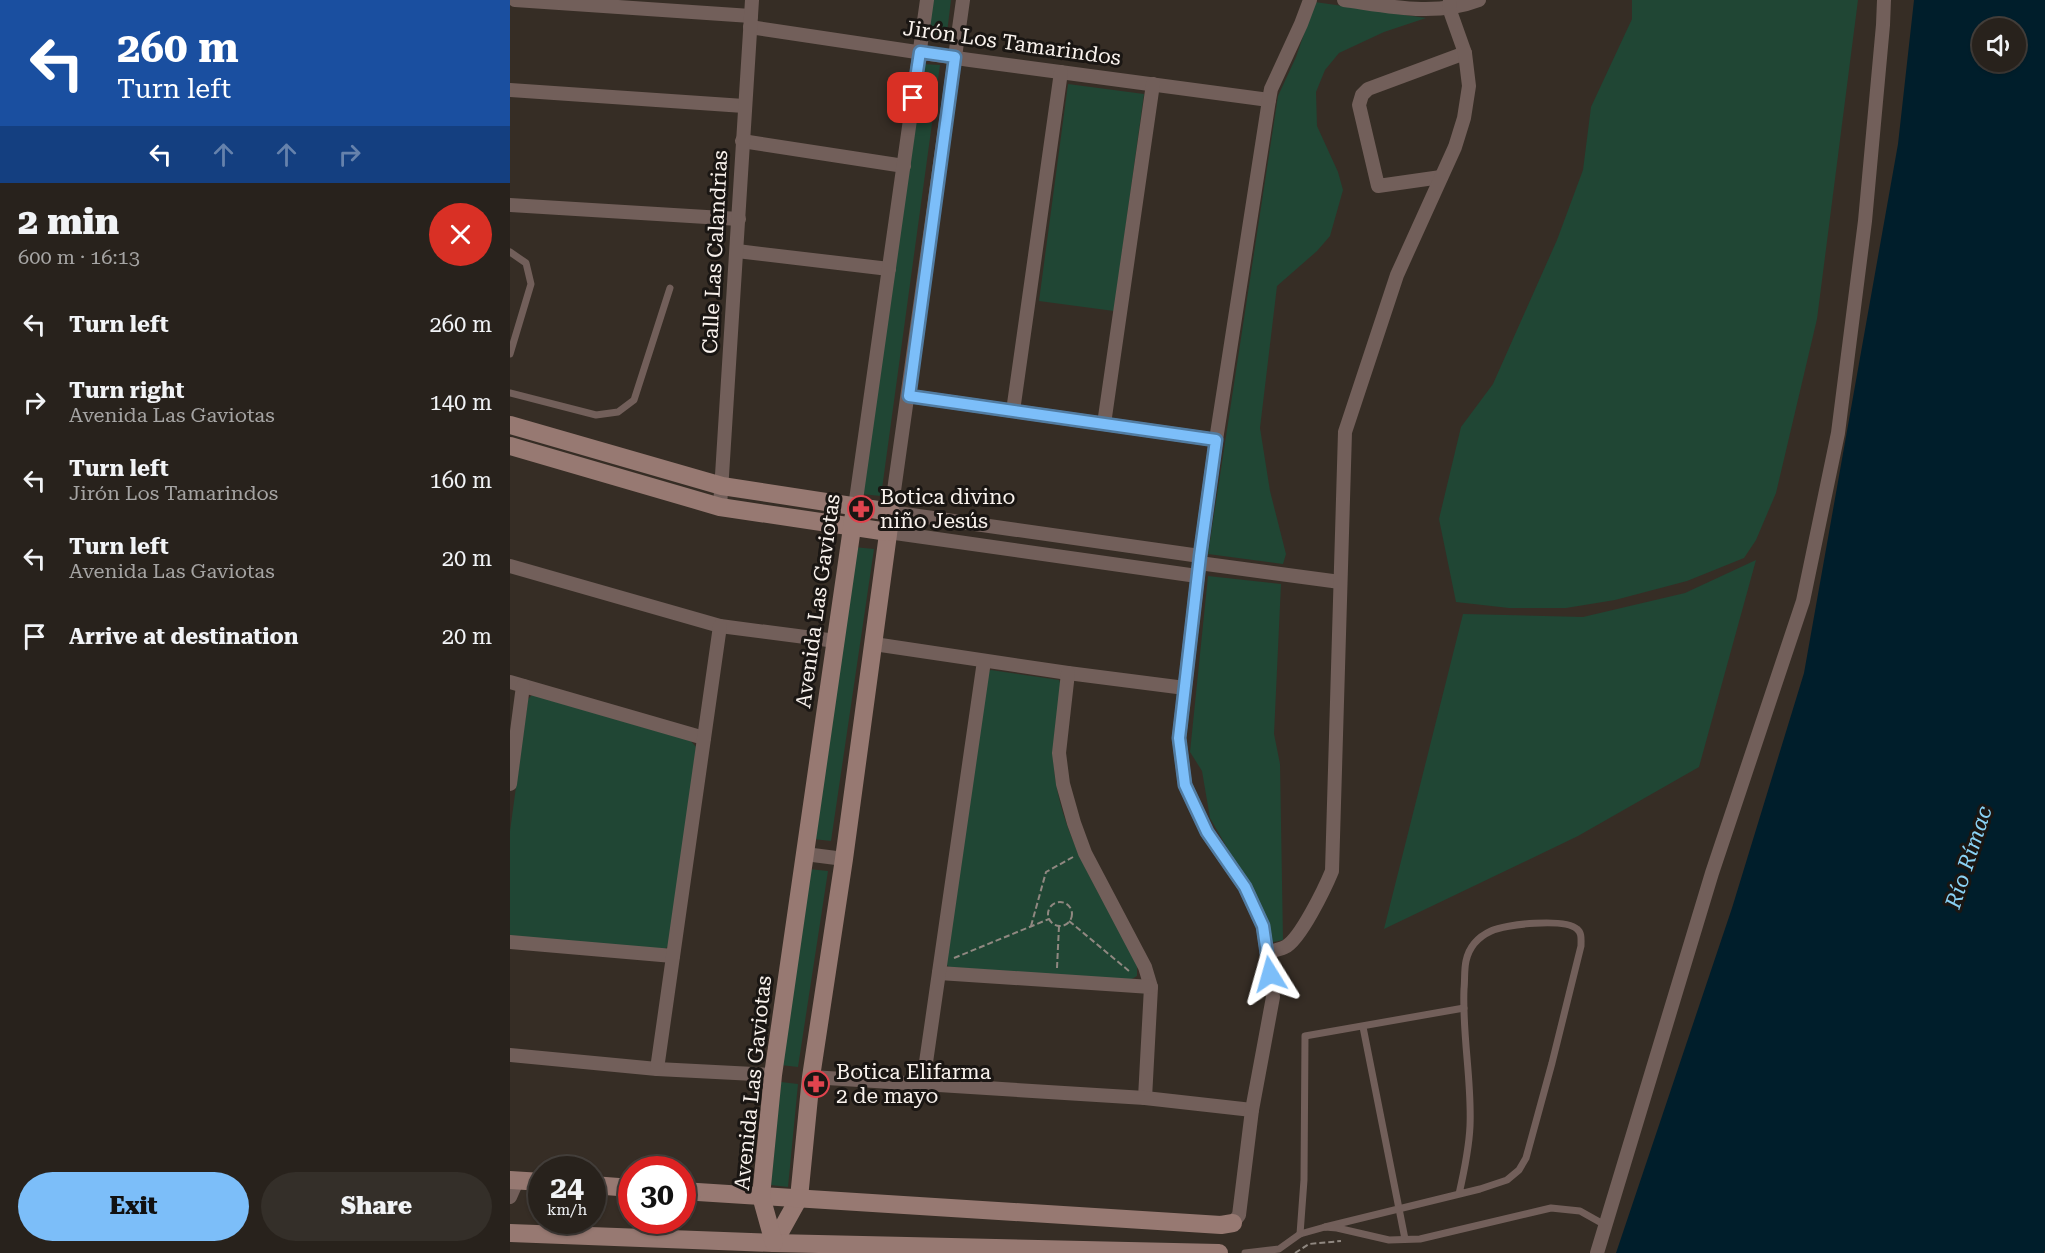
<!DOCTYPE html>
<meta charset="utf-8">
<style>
:root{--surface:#28221c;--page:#342f29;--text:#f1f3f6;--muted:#a5a4a3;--line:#443f3b;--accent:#7cbef9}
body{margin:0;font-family:"Roboto Serif",serif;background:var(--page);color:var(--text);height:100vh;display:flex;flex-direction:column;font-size:22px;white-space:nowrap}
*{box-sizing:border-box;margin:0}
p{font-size:20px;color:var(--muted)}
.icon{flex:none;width:33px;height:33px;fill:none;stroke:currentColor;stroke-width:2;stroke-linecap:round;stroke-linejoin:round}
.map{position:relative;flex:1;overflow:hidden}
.side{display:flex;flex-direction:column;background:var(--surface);width:510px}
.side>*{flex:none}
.hud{background:#1a4fa0;color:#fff;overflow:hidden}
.buttons{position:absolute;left:1462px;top:18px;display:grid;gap:12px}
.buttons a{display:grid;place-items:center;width:54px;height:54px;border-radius:50%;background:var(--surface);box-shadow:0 2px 4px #0004,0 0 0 2px var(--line);font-size:30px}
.speed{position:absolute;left:18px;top:1156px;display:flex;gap:12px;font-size:30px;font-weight:700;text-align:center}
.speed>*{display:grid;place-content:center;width:78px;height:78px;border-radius:50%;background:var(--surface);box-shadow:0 2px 4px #0004,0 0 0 2px var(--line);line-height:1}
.speed small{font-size:15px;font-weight:400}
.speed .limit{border:9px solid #d22;background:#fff;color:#111}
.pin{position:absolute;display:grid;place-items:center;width:51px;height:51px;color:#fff;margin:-26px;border-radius:12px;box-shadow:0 3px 9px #0006}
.me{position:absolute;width:66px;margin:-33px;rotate:352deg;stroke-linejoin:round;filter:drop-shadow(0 0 4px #0008)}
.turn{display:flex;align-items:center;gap:21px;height:126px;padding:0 18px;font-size:27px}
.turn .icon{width:78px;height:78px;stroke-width:2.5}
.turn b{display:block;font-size:42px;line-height:51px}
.lanes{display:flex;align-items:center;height:57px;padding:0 18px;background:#0003;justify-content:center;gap:30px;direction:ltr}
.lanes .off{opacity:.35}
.round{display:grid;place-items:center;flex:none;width:63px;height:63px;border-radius:32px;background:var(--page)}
.headline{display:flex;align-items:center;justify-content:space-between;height:102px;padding:0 18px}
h1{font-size:36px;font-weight:800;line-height:45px}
.primary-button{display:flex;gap:12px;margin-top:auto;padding:12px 18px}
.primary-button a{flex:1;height:69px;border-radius:36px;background:var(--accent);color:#111;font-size:24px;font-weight:800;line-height:69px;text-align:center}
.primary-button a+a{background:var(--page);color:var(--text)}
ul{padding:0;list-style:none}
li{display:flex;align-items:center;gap:18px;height:78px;padding:0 18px}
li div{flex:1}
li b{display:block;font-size:22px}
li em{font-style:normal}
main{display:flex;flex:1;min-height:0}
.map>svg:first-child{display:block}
.green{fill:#204634}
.water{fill:#001e2b;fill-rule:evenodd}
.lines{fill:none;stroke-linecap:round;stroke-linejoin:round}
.path{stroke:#908881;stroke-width:2;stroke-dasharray:6 3;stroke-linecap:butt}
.lane{stroke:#725f5a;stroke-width:7}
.street{stroke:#725f5a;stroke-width:14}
.secondary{stroke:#977972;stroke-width:18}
.route-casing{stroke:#517ca2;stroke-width:15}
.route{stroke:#7cbef9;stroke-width:10}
.labels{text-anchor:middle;stroke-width:6;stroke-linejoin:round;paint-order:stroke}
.street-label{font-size:21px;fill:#f9f2ed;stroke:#1a1613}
.poi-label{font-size:21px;fill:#f9f2ed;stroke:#1a1613;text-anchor:start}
.water-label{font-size:22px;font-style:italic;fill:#8ad2f5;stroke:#1a1613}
</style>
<main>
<section class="side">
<div class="hud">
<div class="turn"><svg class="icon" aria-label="left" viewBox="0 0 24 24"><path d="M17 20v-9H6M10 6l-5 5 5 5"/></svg><div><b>260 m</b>Turn left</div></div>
<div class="lanes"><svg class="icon" aria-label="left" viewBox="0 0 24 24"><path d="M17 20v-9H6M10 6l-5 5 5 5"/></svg><svg class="icon off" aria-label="ahead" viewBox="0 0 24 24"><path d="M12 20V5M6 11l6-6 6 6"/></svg><svg class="icon off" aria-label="ahead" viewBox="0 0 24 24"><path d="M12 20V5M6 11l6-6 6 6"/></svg><svg class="icon off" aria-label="right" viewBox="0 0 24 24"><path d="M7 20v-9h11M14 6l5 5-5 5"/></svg></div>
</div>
<div class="headline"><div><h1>2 min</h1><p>600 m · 16:13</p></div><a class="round" style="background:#d93025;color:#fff"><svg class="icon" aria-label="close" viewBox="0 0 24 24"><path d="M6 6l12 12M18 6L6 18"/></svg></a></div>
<ul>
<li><svg class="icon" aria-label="left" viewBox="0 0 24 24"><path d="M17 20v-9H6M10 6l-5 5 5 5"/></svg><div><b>Turn left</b></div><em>260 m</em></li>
<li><svg class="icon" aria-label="right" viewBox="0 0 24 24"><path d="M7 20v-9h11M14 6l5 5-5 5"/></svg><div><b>Turn right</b><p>Avenida Las Gaviotas</p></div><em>140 m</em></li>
<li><svg class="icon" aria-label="left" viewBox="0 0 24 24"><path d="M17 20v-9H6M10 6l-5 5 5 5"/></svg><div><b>Turn left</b><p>Jirón Los Tamarindos</p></div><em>160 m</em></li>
<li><svg class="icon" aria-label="left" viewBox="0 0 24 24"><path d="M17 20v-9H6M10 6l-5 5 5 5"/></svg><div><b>Turn left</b><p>Avenida Las Gaviotas</p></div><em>20 m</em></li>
<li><svg class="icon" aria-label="arrive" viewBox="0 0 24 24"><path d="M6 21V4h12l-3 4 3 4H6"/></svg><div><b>Arrive at destination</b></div><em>20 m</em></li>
</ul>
<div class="primary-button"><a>Exit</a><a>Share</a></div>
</section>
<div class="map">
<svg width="1535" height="1253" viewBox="0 0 1535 1253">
<rect width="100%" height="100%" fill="#362d25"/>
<!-- green -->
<g class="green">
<polygon points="422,0 441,0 436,41 417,39"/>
<polygon points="1122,0 1348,0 1307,319 1266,493 1246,540 1234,558 1177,581 1105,600 1056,608 999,608 946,602 929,519 951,427 983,384 1047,240 1073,170 1081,107 1122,19"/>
<polygon points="805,2 916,18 874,32 829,53 815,70 806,92 807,126 828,172 833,190 820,236 807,251 767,286 750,428 760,491 776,554 773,564 698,554 768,96 786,57"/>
<polygon points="412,64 430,65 371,496 351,494"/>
<polygon points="558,84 634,94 604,311 529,301"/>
<polygon points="344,547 364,549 321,841 303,839"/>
<polygon points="1246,560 1189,767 1068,836 874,929 953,614 1073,617 1175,593"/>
<polygon points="698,576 771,584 764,734 770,764 773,940 759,943 738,884 700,818 692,771 680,752"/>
<path d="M481 670 549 680 551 685C547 715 541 746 545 777 554 843 596 904 627 962V976L620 980 439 967 435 963 477 672Z"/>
<polygon points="22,695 181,741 186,747 161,945 154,949 0,938 0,831 18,699"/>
<polygon points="299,869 318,871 288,1067 270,1065"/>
<polygon points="271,1082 288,1084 278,1187 261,1185"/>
</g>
<!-- water -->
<path class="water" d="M1404 0H1535V1250L1534 1253H1106L1222 908 1294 673 1388 144ZM1473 28H1506V62H1473Z"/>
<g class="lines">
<!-- path -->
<g class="path">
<circle cx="550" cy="914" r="12"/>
<polyline points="559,921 619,971"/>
<polyline points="521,926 536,872 563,857"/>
<polyline points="444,958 539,919"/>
<polyline points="547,968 549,926"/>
<polyline points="785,1253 799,1244 831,1241"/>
</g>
<!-- lane -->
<g class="lane">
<polyline points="0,252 16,263 21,284 0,354"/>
<polyline points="0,393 86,415 108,412 124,400 160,288"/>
<polyline points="853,1027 895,1239"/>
<path d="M815 1227 970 1189 997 1180 1009 1170 1016 1158 1042 1063 1071 946C1071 939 1072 933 1067 929 1055 918 995 924 981 931 968 937 959 947 956 961 954 970 955 980 954 989 952 1035 962 1081 960 1126 959 1149 954 1172 949 1194"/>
<polyline points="790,1234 794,1180 795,1036 954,1008"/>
<polyline points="735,1253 769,1249 790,1234 815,1227 827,1228 879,1240 910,1239 1041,1208 1070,1211 1095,1225"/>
</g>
<!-- street -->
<g class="street">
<polyline points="5,0 241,16"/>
<polyline points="453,0 381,512 690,556"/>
<path d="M834 0C878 6 925 17 969 0"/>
<polyline points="240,27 460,60 759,100"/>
<polyline points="0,90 234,106"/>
<polyline points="232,141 394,166"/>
<polyline points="931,177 868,186 849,105 852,95 858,89 955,53"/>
<polyline points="0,205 229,219"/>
<polyline points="227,251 379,269"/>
<polyline points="399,396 706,440"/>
<polyline points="503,411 551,72"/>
<polyline points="594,424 643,84"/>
<polyline points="210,507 242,0"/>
<polyline points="345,507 417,0"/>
<polyline points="378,532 687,576"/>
<polyline points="689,563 830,582"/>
<polyline points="0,566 210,626 326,641"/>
<polyline points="364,644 558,673 675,688"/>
<polyline points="558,673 549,753 553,784 564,823 575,853 635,967 641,987 635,1098"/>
<polyline points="0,682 194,738"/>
<polyline points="0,784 13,686"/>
<polyline points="295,854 334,859"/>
<polyline points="0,942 163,956"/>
<path d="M756 952C762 951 769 950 775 947 790 940 815 888 822 871L835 432 887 275 945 147 954 118 959 86 955 53 939 8 940 0"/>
<polyline points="429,973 641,987"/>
<polyline points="0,1055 147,1069 263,1075"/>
<polyline points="147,1069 210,626"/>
<polyline points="301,1077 635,1098 742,1110"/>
<polyline points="413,1083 474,661"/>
<polyline points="0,1197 7,1181"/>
<polyline points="723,1223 729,1215 742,1110 763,997 753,926 735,887 697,832 675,785 669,738 690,556 706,440 759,100 761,89 791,24 800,0"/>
<polyline points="1087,1253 1202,873 1293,601 1328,433 1355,221 1373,25 1374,0"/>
</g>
<!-- secondary -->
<g class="secondary">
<polyline points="0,425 212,486 381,512 334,859 301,1077 289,1198 264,1243"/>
<polyline points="0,446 210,507 378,532"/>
<polyline points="0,1180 32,1182"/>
<polyline points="82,1185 122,1188"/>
<polyline points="172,1191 711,1225 723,1223"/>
<polyline points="0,1233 264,1243 709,1253"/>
<polyline points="264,1243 251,1196 263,1075 345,507"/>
</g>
</g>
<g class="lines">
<defs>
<polyline id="route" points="403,98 410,52 445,57 399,396 706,440 690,556 669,738 675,785 697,832 735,887 753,926 760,974"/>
</defs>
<!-- route casing -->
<use href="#route" class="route-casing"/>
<!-- route -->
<use href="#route" class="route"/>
</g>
<!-- icons -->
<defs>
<symbol id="pharmacy-ring" viewBox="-11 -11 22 22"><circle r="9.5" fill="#1a1613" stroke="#e0444e" stroke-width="1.5"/><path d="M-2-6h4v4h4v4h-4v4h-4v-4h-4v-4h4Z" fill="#e0444e"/></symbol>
</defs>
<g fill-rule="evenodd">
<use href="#pharmacy-ring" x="336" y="494" width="30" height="30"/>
<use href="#pharmacy-ring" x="291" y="1069" width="30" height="30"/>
</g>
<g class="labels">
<!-- street labels -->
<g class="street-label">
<text transform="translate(502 43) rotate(8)" y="7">Jirón Los Tamarindos</text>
<text transform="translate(205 252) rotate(-87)" y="7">Calle Las Calandrias</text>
<text transform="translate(308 601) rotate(-82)" y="7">Avenida Las Gaviotas</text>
<text transform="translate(243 1083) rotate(-84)" y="7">Avenida Las Gaviotas</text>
</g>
<!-- poi labels -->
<g class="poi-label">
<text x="370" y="504">Botica divino<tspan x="370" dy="24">niño Jesús</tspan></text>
<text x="326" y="1079">Botica Elifarma<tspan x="326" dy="24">2 de mayo</tspan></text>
</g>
<!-- water labels -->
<g class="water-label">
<text transform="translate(1458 857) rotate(-72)" y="8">Río Rímac</text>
</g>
</g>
</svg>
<div class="buttons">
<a><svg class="icon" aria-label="sound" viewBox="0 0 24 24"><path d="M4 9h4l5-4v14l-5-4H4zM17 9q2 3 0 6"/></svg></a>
</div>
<div class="speed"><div>24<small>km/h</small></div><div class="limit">30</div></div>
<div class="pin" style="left:403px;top:98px;background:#d93025"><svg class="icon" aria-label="arrive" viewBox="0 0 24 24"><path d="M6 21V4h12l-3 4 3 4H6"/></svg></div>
<svg class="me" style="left:760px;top:974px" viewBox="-20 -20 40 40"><path d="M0-17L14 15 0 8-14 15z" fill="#7cbef9" stroke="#fff" stroke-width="4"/></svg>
</div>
</main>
